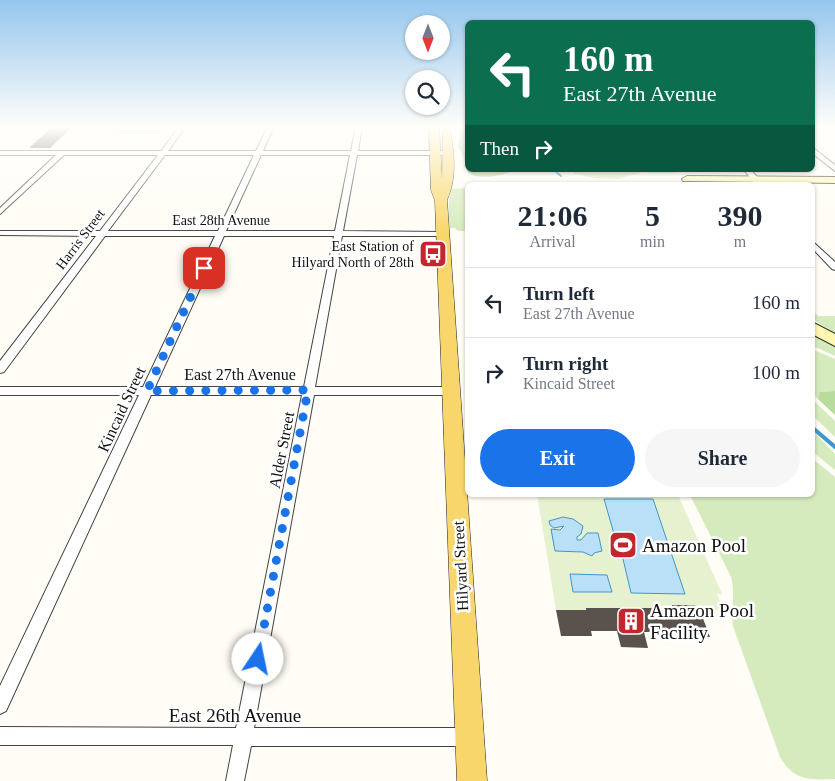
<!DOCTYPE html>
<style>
:root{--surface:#fff;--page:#f6f6f7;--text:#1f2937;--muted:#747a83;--line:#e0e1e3;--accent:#1a73e8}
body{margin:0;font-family:"Times New Roman",serif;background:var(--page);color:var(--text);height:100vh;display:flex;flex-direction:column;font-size:19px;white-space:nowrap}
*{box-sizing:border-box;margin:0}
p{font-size:16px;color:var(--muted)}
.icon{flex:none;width:28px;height:28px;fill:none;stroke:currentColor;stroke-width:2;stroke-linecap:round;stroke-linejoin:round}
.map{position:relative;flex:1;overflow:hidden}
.sheet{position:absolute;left:465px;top:182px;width:350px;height:315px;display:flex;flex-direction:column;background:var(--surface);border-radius:8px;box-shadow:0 1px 4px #0004}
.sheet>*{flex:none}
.top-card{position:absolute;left:465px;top:20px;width:350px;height:152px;border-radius:8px;box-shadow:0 1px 4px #0004;background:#0b6e4f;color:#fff;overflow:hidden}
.needle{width:32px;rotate:180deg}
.tools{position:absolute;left:405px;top:15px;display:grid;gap:10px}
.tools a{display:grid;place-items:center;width:45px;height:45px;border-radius:50%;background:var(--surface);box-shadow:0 1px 4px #0004;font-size:25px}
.pin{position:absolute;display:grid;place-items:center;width:42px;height:42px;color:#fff;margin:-21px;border-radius:10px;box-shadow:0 2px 8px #0006}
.me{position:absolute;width:55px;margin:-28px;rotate:11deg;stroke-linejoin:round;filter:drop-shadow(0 0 4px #0008)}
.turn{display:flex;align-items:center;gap:18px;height:105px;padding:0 15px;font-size:22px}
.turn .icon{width:65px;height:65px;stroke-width:2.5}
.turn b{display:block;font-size:35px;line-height:42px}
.then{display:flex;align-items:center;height:48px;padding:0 15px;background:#0003;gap:10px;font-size:19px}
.eta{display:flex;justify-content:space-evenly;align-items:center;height:85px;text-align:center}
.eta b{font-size:30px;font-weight:700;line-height:35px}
.primary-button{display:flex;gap:10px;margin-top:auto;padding:10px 15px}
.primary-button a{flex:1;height:58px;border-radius:30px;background:var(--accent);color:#fff;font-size:20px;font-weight:700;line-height:58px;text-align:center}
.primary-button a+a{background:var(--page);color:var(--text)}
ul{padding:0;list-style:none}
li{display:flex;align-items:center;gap:15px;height:70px;padding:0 15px;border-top:1px solid var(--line)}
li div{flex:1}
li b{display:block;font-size:19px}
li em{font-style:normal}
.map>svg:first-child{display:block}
.green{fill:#d5ebbd}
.forest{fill:#b9dc9c}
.pitch{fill:#e6f2cf}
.water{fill:#b9e0f7;stroke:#3f96cf}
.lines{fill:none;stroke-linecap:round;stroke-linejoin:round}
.stream-far2{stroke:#3f96cf;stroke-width:2}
.stream-far1{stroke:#3f96cf;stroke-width:3}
.stream{stroke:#3f96cf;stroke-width:4}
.building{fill:#5a524d}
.minor-casing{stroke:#444;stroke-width:2}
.secondary-casing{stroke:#333;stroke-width:2}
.primary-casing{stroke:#222;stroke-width:1}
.minor{fill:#fff;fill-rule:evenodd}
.secondary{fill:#fff6b0;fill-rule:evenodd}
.primary{fill:#f9d66b;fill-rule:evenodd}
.route{stroke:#1a73e8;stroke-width:9;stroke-dasharray:0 16.2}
.labels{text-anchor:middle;stroke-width:5;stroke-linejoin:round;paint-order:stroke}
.far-street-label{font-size:14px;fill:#111;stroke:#fff}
.far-poi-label{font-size:14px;fill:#111;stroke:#fff;text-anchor:end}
.street-label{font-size:16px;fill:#111;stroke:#fff}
.near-poi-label{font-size:19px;fill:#111;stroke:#fff;text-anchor:start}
.near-street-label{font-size:19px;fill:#111;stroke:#fff}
</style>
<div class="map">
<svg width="835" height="781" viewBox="0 0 835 781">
<rect width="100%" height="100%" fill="#fffdf5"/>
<!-- green -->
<g class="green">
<polygon points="572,170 672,170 674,173 648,173 646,171 639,171 640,173 617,179 595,178 574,174"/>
<path d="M467 188V231H458L455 228H450C448 214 448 202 452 189Z"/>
<polygon points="812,310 818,316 835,316 835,334 813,319"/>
<polygon points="812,333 835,347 835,356 813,346"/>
<polygon points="812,349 835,359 835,391 821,392 818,399 813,394"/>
<polygon points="813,400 835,421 835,437 813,416"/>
<polygon points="813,431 835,454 835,470 813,452"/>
<path d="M813 459 835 477V779C809 780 794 781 780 757L733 626C730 610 736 594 731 577L690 495H812Z"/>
</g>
<!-- forest -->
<g class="forest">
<path d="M457 126H467L468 170 513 171C504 175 472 182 467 170 464 162 465 154 458 148L460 132Z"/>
<polygon points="835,391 835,415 818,399 820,392"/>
</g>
<!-- pitch -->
<g class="pitch">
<polygon points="118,126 168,126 157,134 117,134 113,132"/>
<polygon points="537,495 678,495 722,594 717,594 724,610 700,610 694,605 672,605 673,608 586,608 586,610 556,610"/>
</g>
<!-- water -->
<g class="water">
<polygon points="604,499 653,499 685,594 631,593 619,542 616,541"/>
<polygon points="563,517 573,519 583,526 581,534 577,537 577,540 581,540 587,533 598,533 602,551 594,553 592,556 583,552 555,551 551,529 560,530 564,526 554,528 550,525 549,521"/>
<polygon points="570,574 607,575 612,592 573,592"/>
</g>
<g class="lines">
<!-- stream-far2 -->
<polyline class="stream-far2" points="554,170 561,176"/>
<!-- stream-far1 -->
<polyline class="stream-far1" points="812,427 815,430"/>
<!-- stream -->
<polyline class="stream" points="814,429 835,447"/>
</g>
<!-- building -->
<g class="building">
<polygon points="51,128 71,128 50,148 29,148"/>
<polygon points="672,605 695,605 696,608 699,608 710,637 676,637 675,632 644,632 648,648 621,647 617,631 591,631 592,636 561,636 556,610 586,610 586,608 673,608"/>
</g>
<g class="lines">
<defs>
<g id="minor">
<path d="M180 126H186L168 151H256L268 126H274L263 151H351L356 126H362L358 151H447L450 153 447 155H357L343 231 442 232 446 234 442 236H342L315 387H450L456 391 450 395H314L254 728H470L476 731 479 737 476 743 470 746H251L244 781H226L233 745H0V727L236 728 302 395H151L6 711 0 714V686L139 395H0V387H143L215 236H105L4 372 0 373V361L96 236 0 235V231H100L158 155H64L0 214V208L56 155H0V151H161ZM165 155H254L218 231H108ZM261 155H350L335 231H226ZM224 236H334L304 387H155Z"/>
<polygon points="812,147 835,165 835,171 812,153"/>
<polygon points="744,170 751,170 764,185 756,185"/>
<polygon points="812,241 835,262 835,270 832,269 812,248"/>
</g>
<g id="secondary">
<polygon points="687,176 835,177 835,183 683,181 682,179"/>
<polygon points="812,322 835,334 835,346 812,334"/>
</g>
<path id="primary" d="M429 126H439L442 180 443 131 446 130 451 133C454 156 457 178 447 200L487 781H457L435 201 431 190Z"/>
</defs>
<!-- minor casing -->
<use href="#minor" class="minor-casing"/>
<!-- secondary casing -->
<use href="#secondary" class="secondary-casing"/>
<!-- primary casing -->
<use href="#primary" class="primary-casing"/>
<!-- minor -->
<use href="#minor" class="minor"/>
<!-- secondary -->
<use href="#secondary" class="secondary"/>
<!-- primary -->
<use href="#primary" class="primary"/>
</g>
<!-- sky -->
<linearGradient id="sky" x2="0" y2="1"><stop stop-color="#95c6ee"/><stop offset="0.54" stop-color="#fffefa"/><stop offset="1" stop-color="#fffefa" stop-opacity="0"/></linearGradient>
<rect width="835" height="235" fill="url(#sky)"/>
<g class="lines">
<!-- route -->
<polyline class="route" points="204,268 147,391 308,390 258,659"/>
</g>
<!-- icons -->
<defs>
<symbol id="bus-square" viewBox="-11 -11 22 22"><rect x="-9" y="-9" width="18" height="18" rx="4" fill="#c4262e" stroke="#fff"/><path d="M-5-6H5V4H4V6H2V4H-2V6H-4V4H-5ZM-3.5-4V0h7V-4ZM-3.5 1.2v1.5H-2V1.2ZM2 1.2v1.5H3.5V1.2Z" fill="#fff"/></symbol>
<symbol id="stadium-square" viewBox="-11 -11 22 22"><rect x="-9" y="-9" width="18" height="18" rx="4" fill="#c4262e" stroke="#fff"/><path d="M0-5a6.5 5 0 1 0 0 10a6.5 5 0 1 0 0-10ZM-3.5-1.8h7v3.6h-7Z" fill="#fff"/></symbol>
<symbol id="building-square" viewBox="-11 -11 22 22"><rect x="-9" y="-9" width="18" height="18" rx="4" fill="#c4262e" stroke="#fff"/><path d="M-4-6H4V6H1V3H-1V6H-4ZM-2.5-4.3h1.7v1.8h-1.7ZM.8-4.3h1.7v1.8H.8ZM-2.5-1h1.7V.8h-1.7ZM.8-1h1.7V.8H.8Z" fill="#fff"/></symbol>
</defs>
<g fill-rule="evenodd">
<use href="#bus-square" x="417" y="238" width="32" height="32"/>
<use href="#stadium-square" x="607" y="529" width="32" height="32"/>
<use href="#building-square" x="615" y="605" width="32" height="32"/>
</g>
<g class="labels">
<!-- far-street labels -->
<g class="far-street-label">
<text x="221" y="225">East 28th Avenue</text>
<text transform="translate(80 239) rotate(-53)" y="5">Harris Street</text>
</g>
<!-- far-poi labels -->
<g class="far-poi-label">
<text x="414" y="251">East Station of<tspan x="414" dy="16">Hilyard North of 28th</tspan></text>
</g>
<!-- street labels -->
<g class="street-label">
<text x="240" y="380">East 27th Avenue</text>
<text transform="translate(121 409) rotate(-65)" y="6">Kincaid Street</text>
<text transform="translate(281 450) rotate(-79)" y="6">Alder Street</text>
<text transform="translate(460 566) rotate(-93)" y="6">Hilyard Street</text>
</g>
<!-- near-poi labels -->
<g class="near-poi-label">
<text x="642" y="552">Amazon Pool</text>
<text x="650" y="617">Amazon Pool<tspan x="650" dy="22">Facility</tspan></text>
</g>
<!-- near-street labels -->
<g class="near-street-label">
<text x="235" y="722">East 26th Avenue</text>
</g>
</g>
</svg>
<div class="tools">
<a><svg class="needle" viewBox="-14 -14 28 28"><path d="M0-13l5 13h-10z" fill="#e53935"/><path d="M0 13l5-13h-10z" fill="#747a83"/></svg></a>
<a><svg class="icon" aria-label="search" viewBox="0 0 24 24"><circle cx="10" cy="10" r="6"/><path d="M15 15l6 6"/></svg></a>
</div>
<div class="pin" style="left:204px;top:268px;background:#d93025"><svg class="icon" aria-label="arrive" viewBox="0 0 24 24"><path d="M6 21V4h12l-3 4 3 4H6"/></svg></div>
<svg class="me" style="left:258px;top:659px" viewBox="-20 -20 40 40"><circle r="19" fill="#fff"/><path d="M0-13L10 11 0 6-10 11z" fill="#1a73e8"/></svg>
<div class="top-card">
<div class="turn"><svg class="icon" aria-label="left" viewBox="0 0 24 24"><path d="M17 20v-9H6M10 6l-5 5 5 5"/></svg><div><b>160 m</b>East 27th Avenue</div></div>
<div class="then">Then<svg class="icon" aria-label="right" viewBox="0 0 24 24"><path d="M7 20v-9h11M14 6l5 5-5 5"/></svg></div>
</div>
<section class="sheet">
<div class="eta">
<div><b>21:06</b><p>Arrival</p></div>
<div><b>5</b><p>min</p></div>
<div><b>390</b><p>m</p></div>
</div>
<ul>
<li><svg class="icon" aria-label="left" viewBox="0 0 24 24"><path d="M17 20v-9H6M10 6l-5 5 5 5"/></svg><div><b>Turn left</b><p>East 27th Avenue</p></div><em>160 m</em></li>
<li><svg class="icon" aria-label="right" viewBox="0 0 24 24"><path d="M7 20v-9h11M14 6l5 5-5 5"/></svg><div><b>Turn right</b><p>Kincaid Street</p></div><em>100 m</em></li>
</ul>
<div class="primary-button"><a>Exit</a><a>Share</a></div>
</section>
</div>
